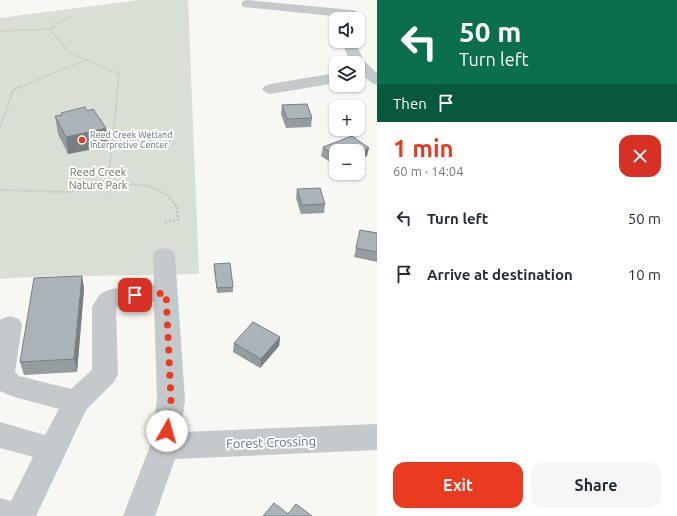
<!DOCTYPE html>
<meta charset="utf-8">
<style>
:root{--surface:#fff;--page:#f6f6f7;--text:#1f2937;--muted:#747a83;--accent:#ea3b20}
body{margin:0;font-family:Ubuntu,sans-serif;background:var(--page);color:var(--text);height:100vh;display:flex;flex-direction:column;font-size:15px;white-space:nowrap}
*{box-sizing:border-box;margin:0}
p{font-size:13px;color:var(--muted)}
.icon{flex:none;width:22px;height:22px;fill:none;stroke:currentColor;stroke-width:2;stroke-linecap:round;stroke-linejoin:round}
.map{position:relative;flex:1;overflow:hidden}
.side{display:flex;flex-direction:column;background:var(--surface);width:300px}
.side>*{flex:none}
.banner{background:#0b6e4f;color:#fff;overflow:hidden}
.buttons{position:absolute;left:329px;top:12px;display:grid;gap:8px}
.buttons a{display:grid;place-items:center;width:36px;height:36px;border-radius:8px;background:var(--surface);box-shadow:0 1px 3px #0004;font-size:20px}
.pin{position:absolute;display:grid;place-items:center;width:34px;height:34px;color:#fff;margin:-17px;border-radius:8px;box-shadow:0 2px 6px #0006}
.me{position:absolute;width:44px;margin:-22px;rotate:7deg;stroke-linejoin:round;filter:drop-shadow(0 0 3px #0008)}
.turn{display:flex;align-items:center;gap:14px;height:84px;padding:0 16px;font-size:18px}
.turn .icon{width:52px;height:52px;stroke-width:2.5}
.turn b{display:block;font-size:28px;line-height:34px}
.then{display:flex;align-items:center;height:38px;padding:0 16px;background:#0003;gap:8px;font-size:15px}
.round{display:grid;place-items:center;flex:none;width:42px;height:42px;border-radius:12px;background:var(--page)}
.overview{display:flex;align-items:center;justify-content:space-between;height:68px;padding:0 16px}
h1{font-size:24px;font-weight:700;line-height:30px;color:var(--accent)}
.button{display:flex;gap:8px;margin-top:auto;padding:8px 16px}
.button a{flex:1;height:46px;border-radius:12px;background:var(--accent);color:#fff;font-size:16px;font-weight:700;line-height:46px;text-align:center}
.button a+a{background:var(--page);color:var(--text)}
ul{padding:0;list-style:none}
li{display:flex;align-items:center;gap:12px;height:56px;padding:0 16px}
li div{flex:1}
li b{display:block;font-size:15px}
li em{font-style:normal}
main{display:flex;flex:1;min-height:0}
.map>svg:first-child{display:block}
.green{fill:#d9dfd4}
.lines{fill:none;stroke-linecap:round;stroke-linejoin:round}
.path-far2{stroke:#c0c2c4;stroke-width:1.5;stroke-dasharray:1 1;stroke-linecap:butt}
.path-far1{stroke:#c0c2c4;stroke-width:2;stroke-dasharray:1.5 1.5;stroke-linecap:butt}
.path{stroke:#c0c2c4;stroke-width:2.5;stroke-dasharray:2 2;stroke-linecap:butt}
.minor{fill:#c4c9cb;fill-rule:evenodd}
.wall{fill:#939c9f}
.shaded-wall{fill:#787f82}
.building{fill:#abb5b9;stroke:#787f82}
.route{stroke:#ea3b20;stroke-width:7;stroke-dasharray:0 12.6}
.poi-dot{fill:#ea3b20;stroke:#fff;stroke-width:1.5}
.labels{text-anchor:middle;stroke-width:4;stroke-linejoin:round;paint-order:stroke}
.far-poi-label{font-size:9px;fill:#617580;stroke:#fff;text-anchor:start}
.park-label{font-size:11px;fill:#667860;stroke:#fff}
.near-street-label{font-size:13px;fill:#617580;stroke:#fff}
</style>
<main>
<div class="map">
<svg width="377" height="516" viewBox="0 0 377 516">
<rect width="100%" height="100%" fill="#f7f7f4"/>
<!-- green -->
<polygon class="green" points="139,0 188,0 199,274 30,277 0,279 0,18"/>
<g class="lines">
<!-- path-far2 -->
<g class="path-far2">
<polyline points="50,29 70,53 119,74 118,87"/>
<polyline points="0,31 50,29 54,28 54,24 71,17"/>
<polyline points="20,87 85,60"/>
</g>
<!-- path-far1 -->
<g class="path-far1">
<polyline points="0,128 13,90 23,86"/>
<polyline points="0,190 70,192 86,184 108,184 118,86"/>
<path d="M107 193 108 184C132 184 149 182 169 197"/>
</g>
<!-- path -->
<polyline class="path" points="165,222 178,220 177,207 168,196"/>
<!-- minor -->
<g class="minor">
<polygon points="247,0 352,10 356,11 358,14 356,17 352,18 243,7 241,4 243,1"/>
<polygon points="341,41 355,41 364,61 377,73 377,85 372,83 358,72 358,63 351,63"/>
<polygon points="336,73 336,83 270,94 265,92 262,89 265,86 270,84"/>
<path d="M164 248 172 250 175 255 185 400 181 432 377 424V450L175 459 155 516H123L150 446 157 400 154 302 120 304 116 308 118 374 114 382 86 410 36 516H0V498L11 501 33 457 0 448V422L45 435 59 409 11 396 0 391V321L1 319 10 316 19 319 22 325 15 372 19 376 71 389 92 370V307C95 303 97 297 101 294 110 286 142 286 154 285L153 255 156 250Z"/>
</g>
</g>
<!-- wall -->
<g class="wall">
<polygon points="282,105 312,118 311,127 286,128 281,114"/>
<polygon points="61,113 108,146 68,154 58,134 55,116 61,115"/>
<polygon points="323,147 367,156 336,151 336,166 321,156"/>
<polygon points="297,189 325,204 324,213 301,214 296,198"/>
<polygon points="360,230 377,233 377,262 354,257"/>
<polygon points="214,264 233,287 233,292 217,293 214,269"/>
<polygon points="82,276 84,289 77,372 24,375 20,362"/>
<polygon points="280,337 279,346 260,368 233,352 234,343"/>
</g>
<!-- shaded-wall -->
<g class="shaded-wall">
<polygon points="106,128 108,146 68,154 66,137"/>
<polygon points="369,148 367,156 358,160 358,152"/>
<polygon points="82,276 84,289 77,372 74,359"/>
<polygon points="280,337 279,346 260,368 261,359"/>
</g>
<!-- building -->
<g class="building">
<polygon points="307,104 312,118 287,119 282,105"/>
<polygon points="85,107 87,111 93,109 106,128 66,137 55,116 62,115 61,113"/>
<polygon points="352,136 369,148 358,152 358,151 336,151 336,157 323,147"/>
<polygon points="320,188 325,204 302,205 297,189"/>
<polygon points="360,230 377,233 377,252 356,248"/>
<polygon points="230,263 233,287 217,288 214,264"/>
<polygon points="82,276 74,359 20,362 34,278"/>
<polygon points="253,322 280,337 261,359 234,343"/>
<polygon points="274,503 288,514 296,504 312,516 263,516"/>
</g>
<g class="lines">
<!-- route -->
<polyline class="route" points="135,295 166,293 171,400 167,431"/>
</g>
<!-- markers -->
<circle class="poi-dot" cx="82" cy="140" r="4"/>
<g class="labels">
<!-- far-poi labels -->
<g class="far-poi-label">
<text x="90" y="138">Reed Creek Wetland<tspan x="90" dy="10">Interpretive Center</tspan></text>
</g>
<!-- park labels -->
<g class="park-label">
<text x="98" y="176">Reed Creek<tspan x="98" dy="13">Nature Park</tspan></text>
</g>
<!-- near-street labels -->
<g class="near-street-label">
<text transform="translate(271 442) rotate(-2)" y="5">Forest Crossing</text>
</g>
</g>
</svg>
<div class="buttons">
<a><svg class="icon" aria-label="sound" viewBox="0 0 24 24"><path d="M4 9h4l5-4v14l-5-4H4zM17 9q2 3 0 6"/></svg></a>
<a><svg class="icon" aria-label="layers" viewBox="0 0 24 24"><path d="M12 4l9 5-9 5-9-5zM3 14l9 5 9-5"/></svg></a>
<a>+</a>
<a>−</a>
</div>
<div class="pin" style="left:135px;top:295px;background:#d93025"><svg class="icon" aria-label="arrive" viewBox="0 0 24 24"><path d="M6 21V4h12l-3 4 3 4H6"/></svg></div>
<svg class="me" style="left:167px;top:431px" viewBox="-20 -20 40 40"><circle r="19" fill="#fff"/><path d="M0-13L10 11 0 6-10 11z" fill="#ea3b20"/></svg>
</div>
<section class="side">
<div class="banner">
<div class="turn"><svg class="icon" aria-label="left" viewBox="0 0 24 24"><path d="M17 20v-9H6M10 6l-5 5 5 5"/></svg><div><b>50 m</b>Turn left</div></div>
<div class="then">Then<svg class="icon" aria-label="arrive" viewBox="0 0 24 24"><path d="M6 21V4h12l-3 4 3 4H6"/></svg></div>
</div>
<div class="overview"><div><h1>1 min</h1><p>60 m · 14:04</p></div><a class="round" style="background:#d93025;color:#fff"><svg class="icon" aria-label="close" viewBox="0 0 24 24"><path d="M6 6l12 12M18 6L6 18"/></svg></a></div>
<ul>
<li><svg class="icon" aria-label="left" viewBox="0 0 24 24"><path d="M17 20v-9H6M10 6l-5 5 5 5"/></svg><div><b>Turn left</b></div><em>50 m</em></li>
<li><svg class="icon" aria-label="arrive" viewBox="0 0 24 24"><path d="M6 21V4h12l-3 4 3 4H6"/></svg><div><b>Arrive at destination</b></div><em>10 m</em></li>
</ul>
<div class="button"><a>Exit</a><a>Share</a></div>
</section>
</main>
